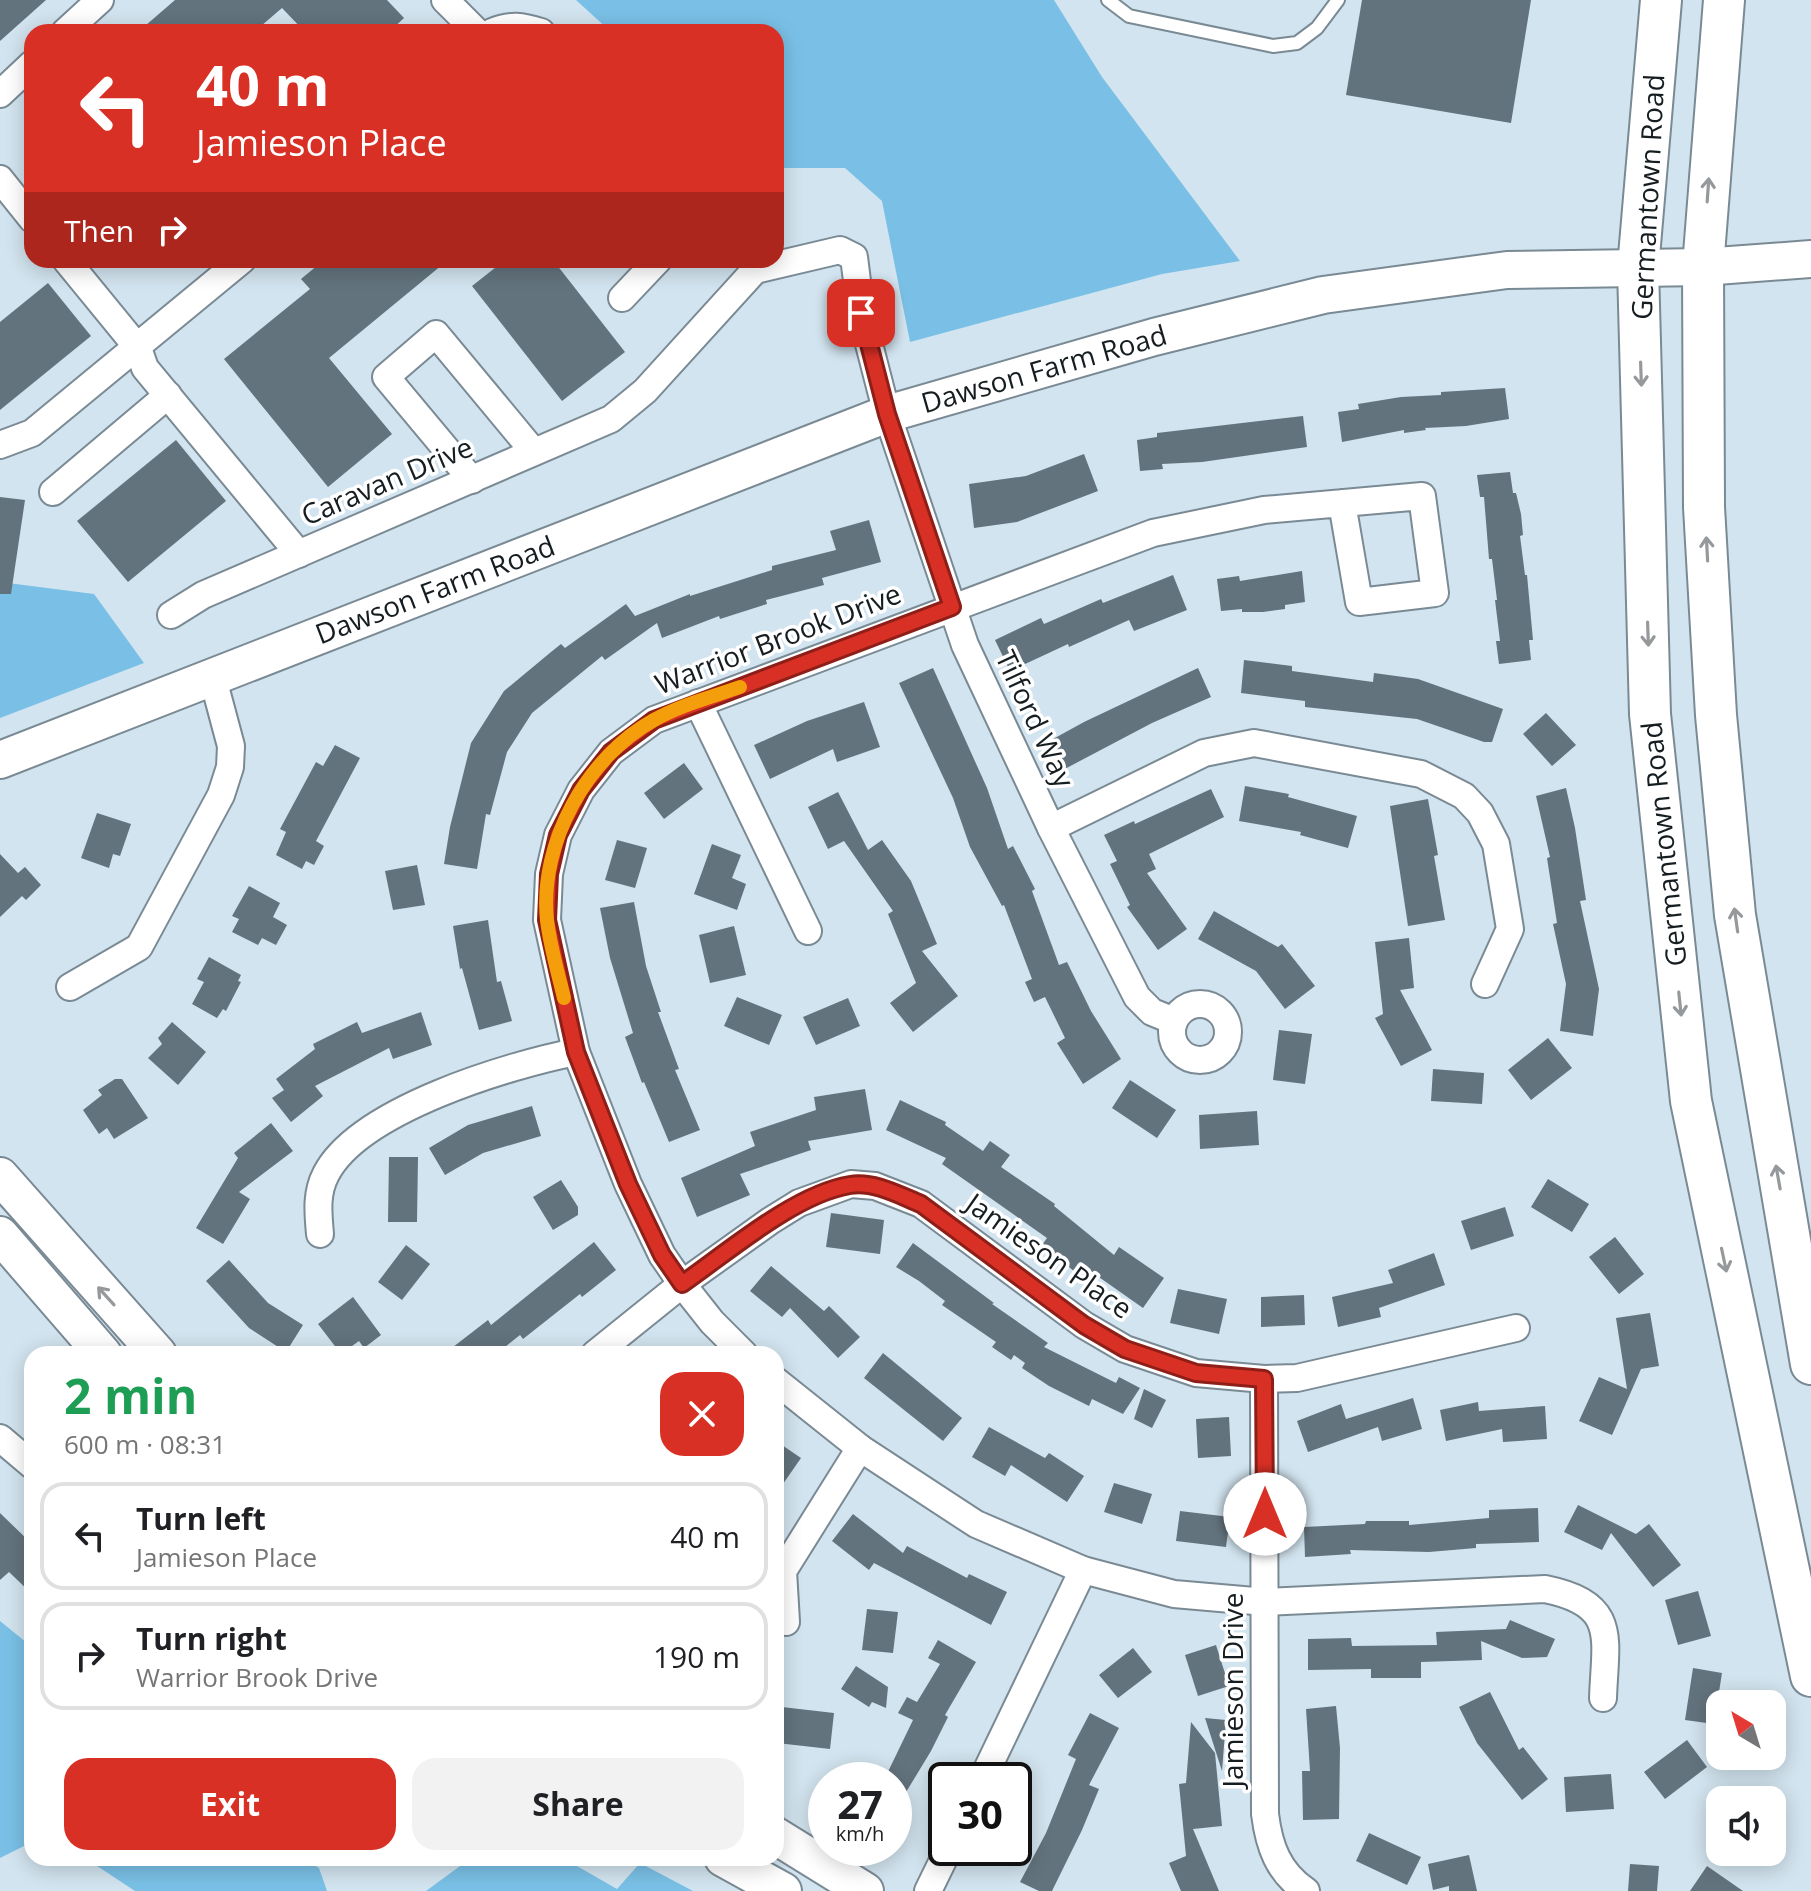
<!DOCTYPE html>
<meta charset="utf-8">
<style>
:root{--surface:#fff;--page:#f2f2f2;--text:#202124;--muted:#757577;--line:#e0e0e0;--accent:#d93025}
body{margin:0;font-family:"Open Sans",sans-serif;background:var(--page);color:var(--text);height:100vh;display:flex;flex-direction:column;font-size:30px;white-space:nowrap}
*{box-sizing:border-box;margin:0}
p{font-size:26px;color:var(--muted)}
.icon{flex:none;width:44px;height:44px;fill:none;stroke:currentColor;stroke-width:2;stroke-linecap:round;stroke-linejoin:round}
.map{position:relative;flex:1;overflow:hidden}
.side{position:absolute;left:24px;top:1346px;width:760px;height:520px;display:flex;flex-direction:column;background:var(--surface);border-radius:24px;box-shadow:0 4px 20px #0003}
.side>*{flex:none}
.hud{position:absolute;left:24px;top:24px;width:760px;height:244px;border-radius:24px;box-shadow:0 4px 20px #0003;background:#d93025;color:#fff;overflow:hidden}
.needle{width:52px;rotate:322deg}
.fabs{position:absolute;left:1706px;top:1690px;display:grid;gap:16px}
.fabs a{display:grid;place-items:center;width:80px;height:80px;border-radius:16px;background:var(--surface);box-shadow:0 4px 20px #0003;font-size:40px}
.speed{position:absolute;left:808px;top:1762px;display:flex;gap:16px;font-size:40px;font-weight:700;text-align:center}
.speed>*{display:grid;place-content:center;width:104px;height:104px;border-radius:50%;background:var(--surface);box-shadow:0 4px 20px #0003;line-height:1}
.speed small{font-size:20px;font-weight:400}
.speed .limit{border:4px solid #111;border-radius:12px;background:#fff;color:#111}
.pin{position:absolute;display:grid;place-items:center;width:68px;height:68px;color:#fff;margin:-34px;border-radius:16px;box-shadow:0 4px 12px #0006}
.me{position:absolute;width:88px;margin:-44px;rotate:0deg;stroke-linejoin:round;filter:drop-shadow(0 0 6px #0008)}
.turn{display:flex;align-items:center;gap:28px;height:168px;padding:0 40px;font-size:36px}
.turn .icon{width:104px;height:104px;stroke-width:2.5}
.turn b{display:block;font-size:56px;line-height:68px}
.then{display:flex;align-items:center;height:76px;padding:0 40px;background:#0003;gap:16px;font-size:30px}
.round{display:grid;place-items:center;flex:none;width:84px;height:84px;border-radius:24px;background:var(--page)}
.summary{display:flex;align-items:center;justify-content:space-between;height:136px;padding:0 40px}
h1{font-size:48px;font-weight:700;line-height:60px;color:#1e9e55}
.button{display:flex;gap:16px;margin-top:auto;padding:16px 40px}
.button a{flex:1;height:92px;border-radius:24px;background:var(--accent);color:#fff;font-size:32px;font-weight:700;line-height:92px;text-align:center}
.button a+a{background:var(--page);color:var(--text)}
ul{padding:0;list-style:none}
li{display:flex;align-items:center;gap:24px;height:108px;margin:0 16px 12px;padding:0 24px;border:4px solid var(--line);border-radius:24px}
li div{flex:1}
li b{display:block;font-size:30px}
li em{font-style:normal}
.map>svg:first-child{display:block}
.green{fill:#7ac0e6}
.building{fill:#63737d}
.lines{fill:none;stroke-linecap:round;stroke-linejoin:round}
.lane-casing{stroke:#7a8a94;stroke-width:16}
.street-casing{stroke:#7a8a94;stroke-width:30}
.secondary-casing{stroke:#7a8a94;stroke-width:40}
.primary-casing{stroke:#7a8a94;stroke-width:44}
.lane{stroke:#fff;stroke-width:12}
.street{stroke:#fff;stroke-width:26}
.secondary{stroke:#fff;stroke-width:36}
.primary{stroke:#fff;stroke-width:40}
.oneway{stroke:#96999b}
.route-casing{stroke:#8d1f18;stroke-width:20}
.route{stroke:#d93025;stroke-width:14}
.slow{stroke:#f59e0b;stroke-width:14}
.labels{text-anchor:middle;stroke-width:7;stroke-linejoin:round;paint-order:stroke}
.street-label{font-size:28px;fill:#161d20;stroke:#fff}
</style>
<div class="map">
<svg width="1811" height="1891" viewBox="0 0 1811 1891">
<rect width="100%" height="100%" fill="#d2e4ef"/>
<!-- green -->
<g class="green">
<polygon points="576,0 1054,0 1102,77 1240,261 1162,274 910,342 882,201 845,168 776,168 776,32 611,32"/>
<polygon points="0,582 94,594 144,663 0,718"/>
<polygon points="0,1621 32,1647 32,1842 0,1858"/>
<polygon points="85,1858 303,1858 319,1868 327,1891 135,1891"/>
<polygon points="471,1858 563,1858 617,1889 640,1863 693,1891 426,1891"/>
</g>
<!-- building -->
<g class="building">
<polygon points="0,0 46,0 0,41"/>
<polygon points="175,0 387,0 404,18 389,32 305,32 282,8 254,32 138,32"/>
<polygon points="1362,0 1531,0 1511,123 1346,95"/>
<polygon points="324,260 448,260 329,358 392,434 328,487 224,359 310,289 301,279"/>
<polygon points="505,260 553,260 625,352 562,401 472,286"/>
<polygon points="48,283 91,336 0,410 0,322"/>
<polygon points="1505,388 1509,419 1466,426 1425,428 1426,430 1404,433 1404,430 1342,442 1338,412 1359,409 1358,404 1401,397 1441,395 1441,392"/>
<polygon points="1303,416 1307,447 1202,462 1162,464 1163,469 1140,471 1137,440 1157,437 1157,433"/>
<polygon points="176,440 226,501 128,582 77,521"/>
<polygon points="1084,454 1098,491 1017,522 974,528 969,484 1026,476"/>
<polygon points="1510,472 1513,493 1516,493 1521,514 1523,535 1520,536 1525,575 1527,575 1533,640 1529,640 1531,660 1499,664 1496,641 1500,641 1495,600 1497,600 1492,559 1489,559 1484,497 1480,497 1477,475"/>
<polygon points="0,497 25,500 11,594 0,594"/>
<polygon points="869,520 881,562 822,578 824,585 766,600 767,604 720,619 719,616 662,638 657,623 605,660 602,656 532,713 507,752 490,815 486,814 477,869 444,864 450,827 471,743 504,691 551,652 561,644 565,648 626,604 635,616 690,594 690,596 772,570 772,566 836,550 830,531"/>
<polygon points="1302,571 1305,602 1285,605 1285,609 1263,612 1242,612 1242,609 1221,611 1217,579 1239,576 1240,581"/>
<polygon points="1173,575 1187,610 1134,631 1129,620 1069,647 1068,644 1010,671 995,640 1041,618 1044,624 1101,599 1103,603"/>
<polygon points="1244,660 1292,666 1292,671 1373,682 1374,673 1418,679 1503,709 1492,742 1484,742 1417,719 1305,707 1305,701 1241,693"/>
<polygon points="933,668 987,788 1008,849 1013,846 1035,889 1032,891 1059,965 1067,962 1091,1011 1121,1059 1083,1084 1057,1043 1065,1038 1045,997 1034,1002 1025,982 1032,979 1004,905 1002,906 970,847 953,798 899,683"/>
<polygon points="1198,668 1211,697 1152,723 1059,772 1044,744 1084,722"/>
<polygon points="864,702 880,747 837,762 833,749 770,779 754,745 807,721"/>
<polygon points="1546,713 1576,745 1552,766 1523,734"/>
<polygon points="335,745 360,758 316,841 324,846 314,865 306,861 302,869 276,855 286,832 280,829 316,762 323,766"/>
<polygon points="684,763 703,789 664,819 644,793"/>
<polygon points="1245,786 1289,794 1288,797 1357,816 1348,848 1300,835 1301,832 1239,821"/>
<polygon points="1566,788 1575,828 1586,900 1580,901 1599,989 1593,1036 1560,1031 1566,984 1553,924 1557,923 1547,858 1550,857 1536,796"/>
<polygon points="1211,789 1224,817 1149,854 1156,869 1147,873 1187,929 1158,950 1127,907 1130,905 1110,864 1117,861 1104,835 1134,821 1135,824"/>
<polygon points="838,792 868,850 882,840 911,881 937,944 922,951 958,996 913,1032 890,1003 916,983 888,914 893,911 844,841 828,849 808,807"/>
<polygon points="1428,799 1438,855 1434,856 1445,920 1408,926 1390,806"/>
<polygon points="97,813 131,824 120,856 113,854 109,868 81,858"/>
<polygon points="617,840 647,848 635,888 605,880"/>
<polygon points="712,844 741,855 732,878 746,884 737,910 694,894"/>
<polygon points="0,854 18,873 25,867 41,885 26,900 22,896 0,917"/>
<polygon points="417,865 425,905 393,910 385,871"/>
<polygon points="249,886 280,903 273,917 287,925 276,945 262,938 258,945 232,932 239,919 232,916"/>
<polygon points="634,902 646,966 661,1012 658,1012 679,1069 675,1070 700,1130 669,1142 644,1082 642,1083 625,1037 633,1033 610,958 600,908"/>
<polygon points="1214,911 1278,947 1282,944 1315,986 1285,1009 1256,971 1198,939"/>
<polygon points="488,920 497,982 501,981 512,1021 479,1030 462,968 460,969 453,926"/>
<polygon points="734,926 746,975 710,983 699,935"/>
<polygon points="1409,938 1414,988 1400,990 1432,1050 1401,1066 1375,1018 1383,1014 1375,942"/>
<polygon points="209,957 241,975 238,981 241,982 226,1011 223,1009 217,1018 192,1004 204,982 197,979"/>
<polygon points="737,997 782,1015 769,1045 724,1026"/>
<polygon points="848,998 860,1026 816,1045 803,1017"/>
<polygon points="421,1012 432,1045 393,1059 389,1048 315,1086 323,1096 291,1122 272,1098 284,1090 276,1079 315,1049 313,1044 357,1022 362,1033"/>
<polygon points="172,1022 206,1052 178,1085 148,1058 162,1044 158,1038"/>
<polygon points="1279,1030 1312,1034 1305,1084 1273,1080"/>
<polygon points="1548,1038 1572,1068 1531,1100 1508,1070"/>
<polygon points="1433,1069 1484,1073 1482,1104 1431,1101"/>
<polygon points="115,1079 122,1079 148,1118 114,1139 107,1128 99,1134 83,1110 102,1095 98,1090"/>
<polygon points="1130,1080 1176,1110 1157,1138 1112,1108"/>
<polygon points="865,1089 872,1130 808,1141 811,1150 740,1174 750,1195 697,1217 681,1178 755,1146 750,1132 816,1110 814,1097"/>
<polygon points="900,1100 946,1122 945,1125 983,1151 990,1141 1010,1155 1001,1167 1055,1204 1054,1206 1114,1255 1119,1247 1164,1278 1143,1308 1086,1268 1080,1276 1042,1245 1047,1238 942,1164 946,1158 886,1130"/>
<polygon points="532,1106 541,1136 483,1153 445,1175 429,1148 468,1125"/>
<polygon points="1257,1111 1259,1145 1200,1149 1199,1115"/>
<polygon points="271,1123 293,1151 239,1192 250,1199 223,1244 196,1228 238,1158 234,1153"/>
<polygon points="389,1157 418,1157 417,1222 388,1222"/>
<polygon points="1548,1179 1589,1204 1572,1232 1531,1207"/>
<polygon points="561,1180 578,1207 578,1215 553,1230 533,1197"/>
<polygon points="1505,1207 1514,1236 1471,1250 1461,1221"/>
<polygon points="831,1213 884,1220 880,1254 826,1247"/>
<polygon points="1615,1237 1644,1274 1619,1294 1589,1257"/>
<polygon points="594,1242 616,1270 582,1297 580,1294 523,1339 520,1335 496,1354 444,1354 488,1320 491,1325"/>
<polygon points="913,1243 994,1303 992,1304 1048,1343 1044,1347 1116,1383 1119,1377 1140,1388 1123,1414 1092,1399 1089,1406 1049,1386 1022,1368 1025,1363 1014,1355 1011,1360 992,1347 996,1342 942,1305 945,1301 919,1281 896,1267"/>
<polygon points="406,1245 430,1264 402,1300 378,1282"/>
<polygon points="1434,1253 1445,1285 1379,1308 1381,1317 1338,1327 1332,1297 1393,1283 1388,1270"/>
<polygon points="229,1260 268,1303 303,1325 286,1352 249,1328 206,1281"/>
<polygon points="771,1266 824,1311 829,1306 860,1337 838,1358 790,1308 782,1317 750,1291"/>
<polygon points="1178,1289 1227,1299 1219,1334 1170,1323"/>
<polygon points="1304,1295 1305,1325 1261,1327 1261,1297"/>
<polygon points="353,1297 381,1335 364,1348 359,1341 341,1354 318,1324"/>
<polygon points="1650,1313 1659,1366 1641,1369 1612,1435 1579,1421 1599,1377 1627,1389 1616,1318"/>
<polygon points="883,1353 962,1418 943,1441 864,1378"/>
<polygon points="1144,1389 1166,1400 1152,1428 1134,1419"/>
<polygon points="1413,1398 1422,1429 1382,1441 1378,1427 1308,1452 1297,1421 1341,1404 1346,1419"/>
<polygon points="1478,1402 1479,1411 1545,1406 1547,1439 1503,1442 1502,1429 1446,1441 1440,1410"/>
<polygon points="1229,1417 1231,1456 1198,1458 1196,1419"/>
<polygon points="989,1427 1045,1458 1049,1453 1084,1476 1067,1502 1011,1465 1005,1476 972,1457"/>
<polygon points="776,1441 801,1458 776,1494"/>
<polygon points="1114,1483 1152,1494 1142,1524 1104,1512"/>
<polygon points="1578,1505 1636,1534 1649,1524 1681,1565 1653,1587 1611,1533 1602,1550 1564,1532"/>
<polygon points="1538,1508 1539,1542 1476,1544 1476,1548 1429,1552 1350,1550 1351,1554 1305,1557 1304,1527 1365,1524 1366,1521 1409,1521 1409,1525 1489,1518 1489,1510"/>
<polygon points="1180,1511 1230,1517 1226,1547 1176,1541"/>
<polygon points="0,1513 32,1544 32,1594 9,1572 0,1580"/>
<polygon points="853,1514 903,1553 907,1546 967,1578 969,1574 1007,1592 991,1625 874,1563 869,1570 832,1541"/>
<polygon points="1698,1591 1711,1636 1678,1645 1665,1600"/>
<polygon points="867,1609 898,1612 893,1653 862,1650"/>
<polygon points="1510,1620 1555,1639 1547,1657 1522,1658 1481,1641 1482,1660 1421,1662 1421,1678 1371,1678 1371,1669 1308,1670 1308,1639 1351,1638 1352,1646 1437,1645 1436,1632 1506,1629"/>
<polygon points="938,1640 976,1662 945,1715 948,1717 931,1751 894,1812 894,1780 884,1780 913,1720 898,1713 907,1697 917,1702 940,1664 928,1658"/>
<polygon points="1216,1645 1229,1686 1198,1696 1185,1655"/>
<polygon points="1133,1648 1152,1672 1118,1698 1099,1675"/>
<polygon points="856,1666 888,1687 886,1708 872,1702 869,1707 841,1689"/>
<polygon points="1693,1668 1722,1673 1714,1724 1685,1720"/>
<polygon points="1490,1692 1519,1750 1523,1747 1548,1779 1522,1800 1477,1743 1459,1707"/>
<polygon points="1336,1706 1340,1748 1339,1819 1303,1820 1302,1771 1310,1771 1306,1709"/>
<polygon points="782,1707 834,1713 830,1749 777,1743"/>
<polygon points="1090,1713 1119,1728 1089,1785 1099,1789 1082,1830 1052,1891 1039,1891 1020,1882 1046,1833 1076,1759 1068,1755"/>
<polygon points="1205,1718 1226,1720 1222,1771"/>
<polygon points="1191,1722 1215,1753 1222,1826 1193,1829 1219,1891 1181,1891 1169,1863 1186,1856 1179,1784 1186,1783"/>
<polygon points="1687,1740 1707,1767 1665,1799 1644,1772"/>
<polygon points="1611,1774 1614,1809 1566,1812 1564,1777"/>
<polygon points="1369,1833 1421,1857 1407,1885 1356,1861"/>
<polygon points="1469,1855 1477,1891 1449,1891 1449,1886 1433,1890 1428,1864"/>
<polygon points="1630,1864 1659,1866 1657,1891 1628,1891"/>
<polygon points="1707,1866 1743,1891 1690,1891"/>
</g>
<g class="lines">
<defs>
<polyline id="lane" points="1108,0 1129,16 1273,46 1297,43 1317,28 1338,0"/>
<g id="street">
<polyline points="445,0 477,32"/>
<polyline points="65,32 100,0"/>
<path d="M492 32C511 24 522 26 541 32"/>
<polyline points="0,94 32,64"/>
<polyline points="0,179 32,219"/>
<polyline points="66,260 138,348 145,368 299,554"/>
<polyline points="755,270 840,250 854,257 861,313 887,414 965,645 1051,828 1137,997 1152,1012 1174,1021"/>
<polyline points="622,298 658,260"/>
<polyline points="0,445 32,433 242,260"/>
<polyline points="472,480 386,377 436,334 534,452"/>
<polyline points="53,492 168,395"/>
<polyline points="171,615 203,595 611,419 645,391 755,270 751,260"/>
<polyline points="698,703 808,931"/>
<polyline points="1051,828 1204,753 1254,743 1421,774 1464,796 1480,813 1496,844 1510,929 1485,984"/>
<polyline points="70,987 139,947 221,795 230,767 231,746 212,675"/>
<circle cx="1200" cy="1032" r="28"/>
<path d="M320 1234C318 1212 316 1193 326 1174 359 1110 509 1065 576 1052"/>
<polyline points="595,1354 682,1284 770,1221 799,1203 851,1184 875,1186 921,1204 1084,1325 1125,1349 1196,1373 1264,1379 1297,1378 1516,1328"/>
<polyline points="744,1354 712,1322 682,1284 662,1255 628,1184 576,1052 547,920 549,874 558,835 581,790 611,752 654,720 1153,533 1264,510 1422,496 1435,593 1359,602 1342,503"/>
<path d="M1264 1379 1265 1814C1269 1846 1278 1872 1306 1891"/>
<path d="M776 1381 860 1448 976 1524 1083 1570 1174 1594 1266 1602 1545 1589C1619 1604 1605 1638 1603 1698"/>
<polyline points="0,1438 32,1465"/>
<polyline points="786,1622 783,1571 860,1448"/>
<polyline points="982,1780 1083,1570"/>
<polyline points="928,1891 949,1848"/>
</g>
<g id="secondary">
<polyline points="0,760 887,414 1154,337 1323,295 1507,270 1703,267 1811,259"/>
<polyline points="0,1176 158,1354"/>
<polyline points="0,1235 103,1354"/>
<polyline points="776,1836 865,1891"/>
<polyline points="723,1858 783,1891"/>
</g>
<g id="primary">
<polyline points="1661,0 1638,268 1650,714 1691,1101 1811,1676"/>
<polyline points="1724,0 1703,267 1704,507 1716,715 1735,915 1811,1364"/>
</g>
</defs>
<!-- lane casing -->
<use href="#lane" class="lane-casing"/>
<!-- street casing -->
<use href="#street" class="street-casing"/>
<!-- secondary casing -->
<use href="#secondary" class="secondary-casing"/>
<!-- primary casing -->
<use href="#primary" class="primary-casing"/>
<!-- lane -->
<use href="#lane" class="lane"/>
<!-- street -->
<use href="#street" class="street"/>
<!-- secondary -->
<use href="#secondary" class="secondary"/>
<!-- primary -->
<use href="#primary" class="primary"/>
</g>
<!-- one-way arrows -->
<defs><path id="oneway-shaft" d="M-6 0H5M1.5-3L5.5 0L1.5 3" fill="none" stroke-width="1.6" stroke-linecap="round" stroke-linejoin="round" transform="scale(2)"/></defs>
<g class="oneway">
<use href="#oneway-shaft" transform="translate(1708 190) rotate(-86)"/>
<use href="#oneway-shaft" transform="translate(1641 374) rotate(88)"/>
<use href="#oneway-shaft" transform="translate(1707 549) rotate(-93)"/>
<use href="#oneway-shaft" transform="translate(1648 634) rotate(88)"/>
<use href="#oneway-shaft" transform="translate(1736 920) rotate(-98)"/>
<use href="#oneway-shaft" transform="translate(1680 1004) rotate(84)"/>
<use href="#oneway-shaft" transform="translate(1778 1177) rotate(-100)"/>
<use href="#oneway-shaft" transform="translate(1724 1260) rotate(78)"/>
<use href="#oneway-shaft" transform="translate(106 1296) rotate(-132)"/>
</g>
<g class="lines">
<defs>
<path id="route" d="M861 313 887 414 952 607 654 720 611 752 581 790 558 835 549 874 547 920 576 1052 628 1184 662 1255 682 1284C728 1252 795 1194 850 1185 874 1181 899 1195 921 1204L1084 1325 1125 1349 1196 1373 1264 1379 1265 1514"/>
</defs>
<!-- route casing -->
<use href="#route" class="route-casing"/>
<!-- route -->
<use href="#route" class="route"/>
<!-- slow -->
<path class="slow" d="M564 998C558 973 550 946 547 920 539 843 587 757 654 720 680 705 712 697 740 687"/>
</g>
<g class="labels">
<!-- street labels -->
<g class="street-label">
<text transform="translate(1648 197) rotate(-87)" y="10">Germantown Road</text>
<text transform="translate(1044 369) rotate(-16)" y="10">Dawson Farm Road</text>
<text transform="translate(387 481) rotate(-23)" y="10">Caravan Drive</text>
<text transform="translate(435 590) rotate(-21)" y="10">Dawson Farm Road</text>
<text transform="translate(778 639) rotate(-21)" y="10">Warrior Brook Drive</text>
<text transform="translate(1035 719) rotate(65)" y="10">Tilford Way</text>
<text transform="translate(1664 844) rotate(-96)" y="10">Germantown Road</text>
<text transform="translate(1049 1256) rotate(35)" y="10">Jamieson Place</text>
<text transform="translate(1233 1690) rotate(-90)" y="10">Jamieson Drive</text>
</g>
</g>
</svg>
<div class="fabs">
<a><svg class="needle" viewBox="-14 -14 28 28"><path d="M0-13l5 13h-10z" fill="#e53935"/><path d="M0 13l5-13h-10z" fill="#757577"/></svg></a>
<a><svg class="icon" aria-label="sound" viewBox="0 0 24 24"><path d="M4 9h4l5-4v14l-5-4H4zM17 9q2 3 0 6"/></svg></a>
</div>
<div class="speed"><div>27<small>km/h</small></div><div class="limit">30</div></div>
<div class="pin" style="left:861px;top:313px;background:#d93025"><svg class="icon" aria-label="arrive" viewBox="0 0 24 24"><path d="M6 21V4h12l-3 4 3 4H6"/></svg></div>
<svg class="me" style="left:1265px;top:1514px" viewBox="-20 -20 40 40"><circle r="19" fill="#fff"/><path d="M0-13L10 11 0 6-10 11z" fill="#d93025"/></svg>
<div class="hud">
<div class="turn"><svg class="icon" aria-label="left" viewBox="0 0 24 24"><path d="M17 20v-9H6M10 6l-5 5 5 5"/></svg><div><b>40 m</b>Jamieson Place</div></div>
<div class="then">Then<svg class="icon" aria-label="right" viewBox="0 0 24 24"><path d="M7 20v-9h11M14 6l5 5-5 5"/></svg></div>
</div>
<section class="side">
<div class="summary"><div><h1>2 min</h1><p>600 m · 08:31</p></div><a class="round" style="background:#d93025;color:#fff"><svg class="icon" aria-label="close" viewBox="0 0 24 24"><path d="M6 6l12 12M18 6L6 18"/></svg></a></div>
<ul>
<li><svg class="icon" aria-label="left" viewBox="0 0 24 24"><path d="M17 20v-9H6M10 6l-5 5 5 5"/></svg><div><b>Turn left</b><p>Jamieson Place</p></div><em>40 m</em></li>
<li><svg class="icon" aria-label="right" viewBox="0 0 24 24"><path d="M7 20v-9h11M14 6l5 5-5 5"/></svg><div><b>Turn right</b><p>Warrior Brook Drive</p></div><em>190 m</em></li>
</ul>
<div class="button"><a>Exit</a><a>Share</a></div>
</section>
</div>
